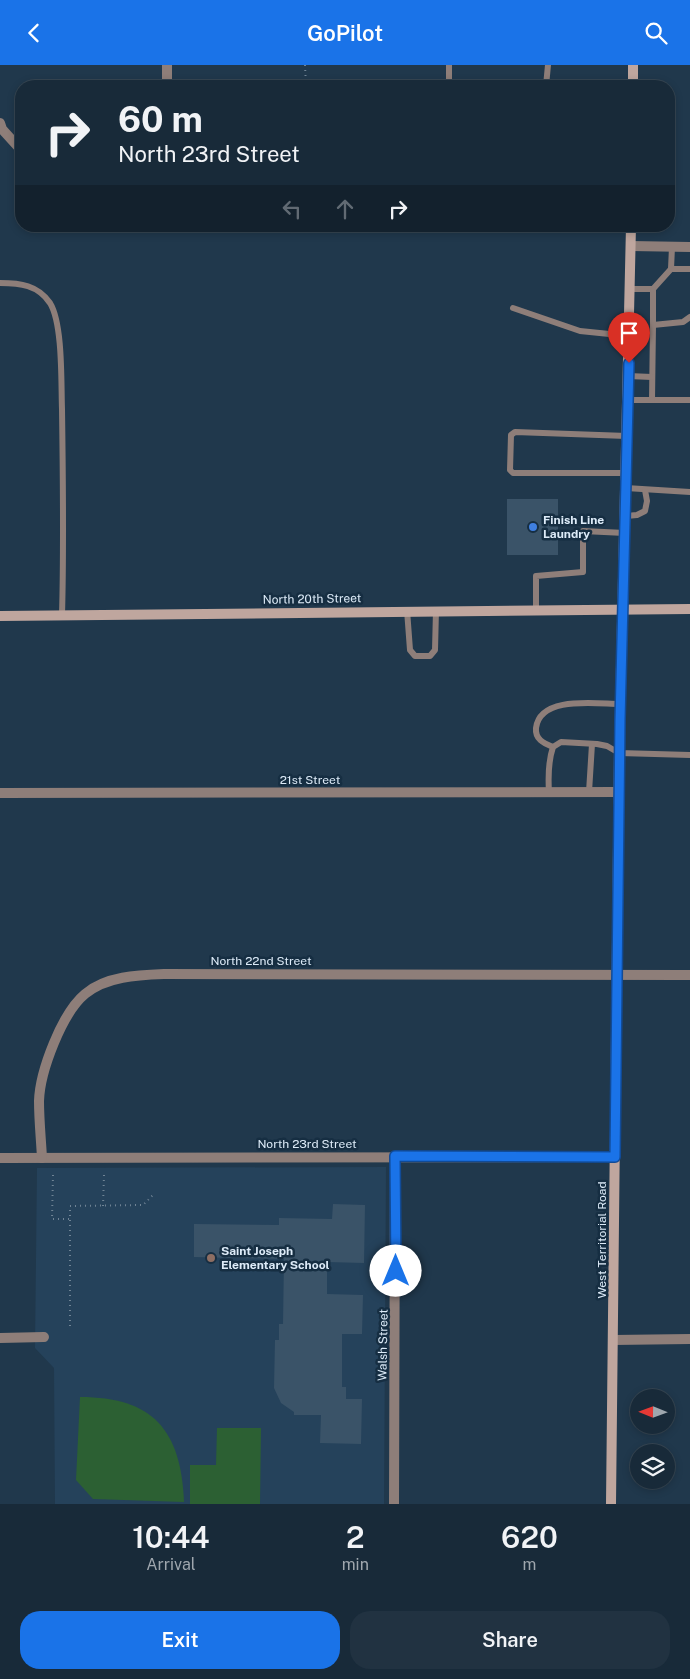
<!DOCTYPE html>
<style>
:root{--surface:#182a39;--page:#213241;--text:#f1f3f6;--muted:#9fa7ae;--line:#364653;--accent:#1a73e8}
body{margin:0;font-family:"Public Sans",sans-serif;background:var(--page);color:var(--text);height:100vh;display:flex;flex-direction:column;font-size:19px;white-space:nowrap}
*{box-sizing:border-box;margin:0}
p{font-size:16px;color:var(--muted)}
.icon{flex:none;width:28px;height:28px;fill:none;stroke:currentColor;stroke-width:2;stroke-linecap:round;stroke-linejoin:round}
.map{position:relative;height:1439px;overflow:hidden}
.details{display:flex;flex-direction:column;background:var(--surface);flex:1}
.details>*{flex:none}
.top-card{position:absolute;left:15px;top:15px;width:660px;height:152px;border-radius:20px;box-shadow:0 2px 8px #0003,0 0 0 1px var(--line);background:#182a39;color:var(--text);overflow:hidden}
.needle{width:32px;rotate:271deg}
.buttons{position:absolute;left:630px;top:1324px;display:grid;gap:10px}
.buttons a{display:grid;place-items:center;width:45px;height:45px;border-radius:50%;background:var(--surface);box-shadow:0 2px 8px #0003,0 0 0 1px var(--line);font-size:25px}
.pin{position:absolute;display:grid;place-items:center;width:42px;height:42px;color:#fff;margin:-51px -21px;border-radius:50% 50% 50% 0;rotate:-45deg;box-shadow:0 0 5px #0007}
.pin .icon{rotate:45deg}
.me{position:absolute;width:55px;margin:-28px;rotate:0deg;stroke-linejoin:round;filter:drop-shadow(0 0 4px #0008)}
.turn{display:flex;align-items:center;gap:18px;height:105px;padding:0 20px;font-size:22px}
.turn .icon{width:65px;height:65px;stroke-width:2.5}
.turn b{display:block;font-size:35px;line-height:42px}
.lanes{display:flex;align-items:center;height:48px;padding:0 20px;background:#0003;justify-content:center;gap:25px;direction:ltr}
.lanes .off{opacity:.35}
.eta{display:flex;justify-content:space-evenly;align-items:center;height:85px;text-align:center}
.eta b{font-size:30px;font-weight:600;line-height:35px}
.action{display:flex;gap:10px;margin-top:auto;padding:10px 20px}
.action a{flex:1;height:58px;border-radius:20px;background:var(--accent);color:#fff;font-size:20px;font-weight:600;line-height:58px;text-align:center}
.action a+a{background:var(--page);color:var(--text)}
header{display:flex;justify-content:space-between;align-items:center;height:65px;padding:0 20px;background:var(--accent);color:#fff;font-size:22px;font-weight:600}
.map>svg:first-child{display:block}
.built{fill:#25425b}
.green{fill:#2c6033}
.building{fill:#3a5368}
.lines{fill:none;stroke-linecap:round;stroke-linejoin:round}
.path{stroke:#708495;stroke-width:2;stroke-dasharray:1 4;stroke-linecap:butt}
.lane{stroke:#8e7e79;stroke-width:6}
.street{stroke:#8e7e79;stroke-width:10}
.secondary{stroke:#bfa69e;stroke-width:10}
.route-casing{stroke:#114b97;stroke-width:12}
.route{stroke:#1a73e8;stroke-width:9}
.shop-dot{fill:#3f7fe0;stroke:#162e42;stroke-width:2}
.education-dot{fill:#8d6e63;stroke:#162e42;stroke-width:2}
.labels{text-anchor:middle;stroke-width:5;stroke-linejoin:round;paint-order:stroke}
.poi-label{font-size:12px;font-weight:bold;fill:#ddebf8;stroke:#162e42;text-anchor:start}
.street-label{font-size:12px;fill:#ddebf8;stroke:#162e42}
</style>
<header><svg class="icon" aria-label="back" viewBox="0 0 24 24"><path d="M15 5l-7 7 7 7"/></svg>GoPilot<svg class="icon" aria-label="search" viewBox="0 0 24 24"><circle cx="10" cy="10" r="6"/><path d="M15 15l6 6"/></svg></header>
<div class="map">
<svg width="690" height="1439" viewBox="0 0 690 1439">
<rect width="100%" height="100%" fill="#20384c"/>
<!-- built -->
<polygon class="built" points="386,1102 384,1439 55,1439 54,1303 35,1283 37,1103"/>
<!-- green -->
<g class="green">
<path d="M80 1332C153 1332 181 1365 184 1437L93 1434 76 1415Z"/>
<polygon points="217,1363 261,1363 260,1439 190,1439 190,1400 216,1400"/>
</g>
<!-- building -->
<g class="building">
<rect x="507" y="434" width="51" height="56"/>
<polygon points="333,1139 365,1140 364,1198 327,1197 327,1229 363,1230 362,1269 342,1269 342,1322 346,1322 346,1334 362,1334 361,1379 320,1378 321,1350 294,1350 294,1347 281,1338 274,1323 275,1275 279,1275 279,1259 283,1259 284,1194 194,1192 194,1159 279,1160 279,1153 332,1154"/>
</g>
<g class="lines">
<!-- path -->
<g class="path">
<polyline points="305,0 306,21"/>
<polyline points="53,1110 52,1154 70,1154"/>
<polyline points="103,1141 104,1110"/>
<polyline points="70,1261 70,1141 143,1140 155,1128"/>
</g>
<!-- lane -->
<g class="lane">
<polyline points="449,0 449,21"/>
<polyline points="546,21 548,0"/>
<polyline points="671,204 672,182"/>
<polyline points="690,204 671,204 653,224 653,260 683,257 690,252"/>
<path d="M0 218C20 218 38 220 50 238 63 259 61 318 62 344 63 412 64 481 62 550"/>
<polyline points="630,224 653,224"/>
<polyline points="513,243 580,266 629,271"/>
<polyline points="653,260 652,335 690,335"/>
<polyline points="628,311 652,312"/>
<polyline points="628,335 652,335"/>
<polyline points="626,408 513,408 510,405 511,370 515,367 627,371"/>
<polyline points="626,423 690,427"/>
<polyline points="626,451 637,450 645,446 647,436 645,425"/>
<polyline points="536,544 536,511 583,507 583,466 625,468"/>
<polyline points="407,545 410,585 415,591 430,591 435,585 436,545"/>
<path d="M553 682C543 678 535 674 536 663 540 630 597 639 620 639"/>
<path d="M549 727C548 711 548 697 553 682L561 677 597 679 607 681 619 688 690 690"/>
<polyline points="589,727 592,679"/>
</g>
<!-- street -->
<g class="street">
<polyline points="167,21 167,0"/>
<polyline points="0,58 2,64 21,85"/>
<polyline points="631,181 690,182"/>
<polyline points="0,728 619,727"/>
<polyline points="0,1093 615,1092"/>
<path d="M42 1093C41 1074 39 1055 39 1036 40 1006 62 948 85 929 106 911 139 910 165 909L690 910"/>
<polyline points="0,1273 44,1272"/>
<polyline points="613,1275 690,1274"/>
<polyline points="394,1439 395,1091"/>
</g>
<!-- secondary -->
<g class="secondary">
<polyline points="633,21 633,0"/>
<polyline points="0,551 690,544"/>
<polyline points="611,1439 619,688 631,161"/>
</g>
</g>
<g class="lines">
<defs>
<polyline id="route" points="396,1206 395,1091 615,1092 620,655 629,298"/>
</defs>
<!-- route casing -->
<use href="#route" class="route-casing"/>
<!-- route -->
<use href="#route" class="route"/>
</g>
<!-- markers -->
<circle class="shop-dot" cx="533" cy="462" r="5"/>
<circle class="education-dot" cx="211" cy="1193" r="5"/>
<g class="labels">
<!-- poi labels -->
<g class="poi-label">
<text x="543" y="459">Finish Line<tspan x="543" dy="14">Laundry</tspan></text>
<text x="221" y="1190">Saint Joseph<tspan x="221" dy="14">Elementary School</tspan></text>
</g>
<!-- street labels -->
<g class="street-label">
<text transform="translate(312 534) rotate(-1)" y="4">North 20th Street</text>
<text x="310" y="719">21st Street</text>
<text x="261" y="900">North 22nd Street</text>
<text x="307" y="1083">North 23rd Street</text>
<text transform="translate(602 1175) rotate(-90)" y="4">West Territorial Road</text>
<text transform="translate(383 1280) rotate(-89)" y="4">Walsh Street</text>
</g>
</g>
</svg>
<div class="buttons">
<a><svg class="needle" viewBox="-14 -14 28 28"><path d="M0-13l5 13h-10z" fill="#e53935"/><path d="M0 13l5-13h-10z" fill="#9fa7ae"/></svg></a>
<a><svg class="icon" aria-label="layers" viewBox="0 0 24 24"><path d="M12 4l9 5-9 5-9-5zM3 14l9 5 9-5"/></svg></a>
</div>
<div class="pin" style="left:629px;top:298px;background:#d93025"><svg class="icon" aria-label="arrive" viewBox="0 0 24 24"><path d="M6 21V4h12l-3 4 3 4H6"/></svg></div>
<svg class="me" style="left:396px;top:1206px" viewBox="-20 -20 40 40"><circle r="19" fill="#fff"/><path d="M0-13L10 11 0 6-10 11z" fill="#1a73e8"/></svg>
<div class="top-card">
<div class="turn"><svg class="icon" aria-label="right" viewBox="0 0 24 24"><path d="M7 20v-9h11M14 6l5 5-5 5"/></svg><div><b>60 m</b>North 23rd Street</div></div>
<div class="lanes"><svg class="icon off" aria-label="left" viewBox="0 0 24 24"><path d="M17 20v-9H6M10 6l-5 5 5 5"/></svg><svg class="icon off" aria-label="ahead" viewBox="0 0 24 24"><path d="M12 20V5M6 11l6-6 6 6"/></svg><svg class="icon" aria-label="right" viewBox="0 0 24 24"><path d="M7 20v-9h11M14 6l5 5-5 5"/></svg></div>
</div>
</div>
<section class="details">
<div class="eta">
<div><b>10:44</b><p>Arrival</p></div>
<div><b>2</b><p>min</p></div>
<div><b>620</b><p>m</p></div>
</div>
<div class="action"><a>Exit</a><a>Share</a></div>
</section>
